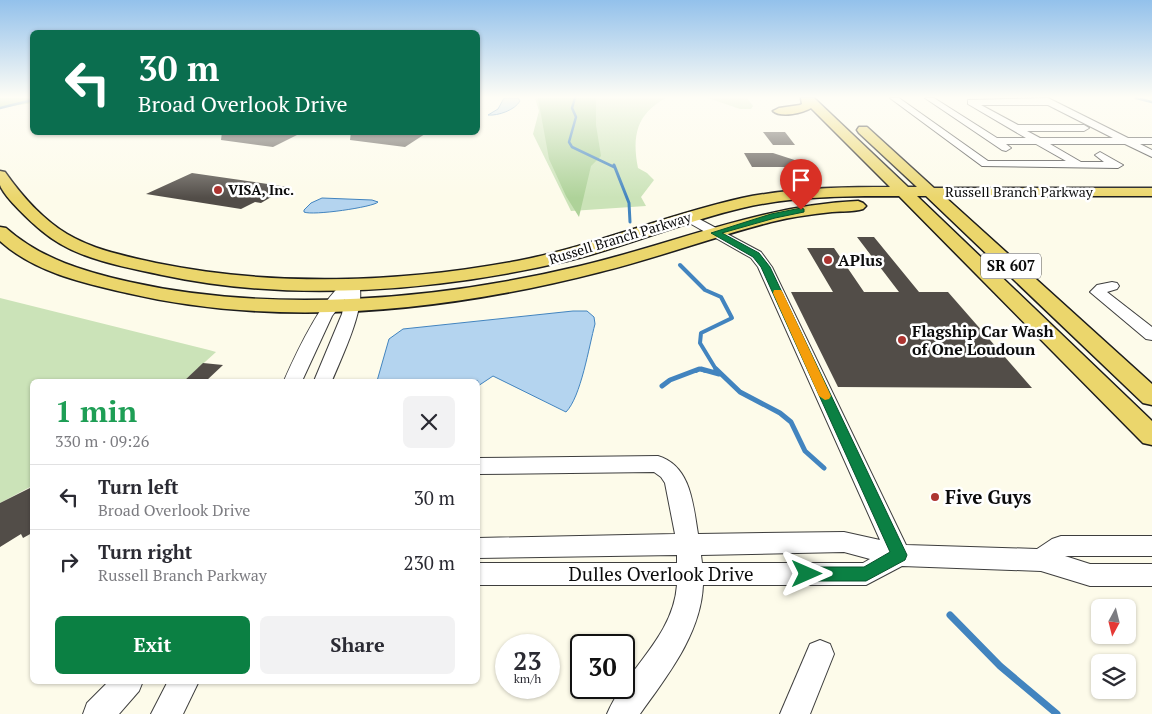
<!DOCTYPE html>
<meta charset="utf-8">
<style>
:root{--surface:#fff;--page:#f2f2f3;--text:#2b2b33;--muted:#7c7c81;--line:#e1e1e2;--accent:#0b8043}
body{margin:0;font-family:"PT Serif",serif;background:var(--page);color:var(--text);height:100vh;display:flex;flex-direction:column;font-size:19px;white-space:nowrap}
*{box-sizing:border-box;margin:0}
p{font-size:16px;color:var(--muted)}
.icon{flex:none;width:28px;height:28px;fill:none;stroke:currentColor;stroke-width:2;stroke-linecap:round;stroke-linejoin:round}
.map{position:relative;flex:1;overflow:hidden}
.side{position:absolute;left:30px;top:379px;width:450px;height:305px;display:flex;flex-direction:column;background:var(--surface);border-radius:8px;box-shadow:0 1px 4px #0004}
.side>*{flex:none}
.hud{position:absolute;left:30px;top:30px;width:450px;height:105px;border-radius:8px;box-shadow:0 1px 4px #0004;background:#0b6e4f;color:#fff;overflow:hidden}
.needle{width:32px;rotate:187deg}
.tools{position:absolute;left:1091px;top:599px;display:grid;gap:10px}
.tools a{display:grid;place-items:center;width:45px;height:45px;border-radius:8px;background:var(--surface);box-shadow:0 1px 4px #0004;font-size:25px}
.speed{position:absolute;left:495px;top:634px;display:flex;gap:10px;font-size:25px;font-weight:700;text-align:center}
.speed>*{display:grid;place-content:center;width:65px;height:65px;border-radius:50%;background:var(--surface);box-shadow:0 1px 4px #0004;line-height:1}
.speed small{font-size:12px;font-weight:400}
.speed .limit{border:2px solid #111;border-radius:8px;background:#fff;color:#111}
.pin{position:absolute;display:grid;place-items:center;width:42px;height:42px;color:#fff;margin:-51px -21px;border-radius:50% 50% 50% 0;rotate:-45deg;box-shadow:0 0 5px #0007}
.pin .icon{rotate:45deg}
.me{position:absolute;width:55px;margin:-28px;rotate:90deg;stroke-linejoin:round;filter:drop-shadow(0 0 4px #0008)}
.turn{display:flex;align-items:center;gap:18px;height:105px;padding:0 25px;font-size:22px}
.turn .icon{width:65px;height:65px;stroke-width:2.5}
.turn b{display:block;font-size:35px;line-height:42px}
.round{display:grid;place-items:center;flex:none;width:52px;height:52px;border-radius:8px;background:var(--page)}
.headline{display:flex;align-items:center;justify-content:space-between;height:85px;padding:0 25px}
h1{font-size:30px;font-weight:800;line-height:38px;color:#1e9e55}
.primary-button{display:flex;gap:10px;margin-top:auto;padding:10px 25px}
.primary-button a{flex:1;height:58px;border-radius:8px;background:var(--accent);color:#fff;font-size:20px;font-weight:800;line-height:58px;text-align:center}
.primary-button a+a{background:var(--page);color:var(--text)}
ul{padding:0;list-style:none}
li{display:flex;align-items:center;gap:15px;height:65px;padding:0 25px;border-top:1px solid var(--line)}
li div{flex:1}
li b{display:block;font-size:19px}
li em{font-style:normal}
.map>svg:first-child{display:block}
.green{fill:#cbe3b8}
.forest{fill:#aed299}
.water{fill:#b4d4ef;stroke:#4284bf}
.lines{fill:none;stroke-linecap:round;stroke-linejoin:round}
.stream-far4{stroke:#4284bf;stroke-width:2.5}
.stream-far3{stroke:#4284bf;stroke-width:3}
.stream-far2{stroke:#4284bf;stroke-width:4}
.stream-far1{stroke:#4284bf;stroke-width:5}
.stream{stroke:#4284bf;stroke-width:7}
.building{fill:#524d48}
.minor-casing{stroke:#3e3e3e;stroke-width:2}
.major-casing{stroke:#1c1c1c;stroke-width:3}
.minor{fill:#fff;fill-rule:evenodd}
.major{fill:#ebd66c;fill-rule:evenodd}
.route{fill:#0b8043;stroke:#07532c}
.slow{fill:#f59e0b}
.poi-dot{fill:#ac3531;stroke:#fff;stroke-width:2}
.labels{text-anchor:middle;stroke-width:5;stroke-linejoin:round;paint-order:stroke}
.far-poi-label{font-size:14px;font-weight:bold;fill:#0b0b0b;stroke:#fff;text-anchor:start}
.far-street-label{font-size:14px;fill:#0b0b0b;stroke:#fff}
.shield{fill:#fff;stroke:#545454;stroke-width:1}
.shield-label{font-size:15px;font-weight:bold;fill:#0b0b0b}
.poi-label{font-size:16px;font-weight:bold;fill:#0b0b0b;stroke:#fff;text-anchor:start}
.near-poi-label{font-size:19px;font-weight:bold;fill:#0b0b0b;stroke:#fff;text-anchor:start}
.near-street-label{font-size:19px;fill:#0b0b0b;stroke:#fff}
</style>
<div class="map">
<svg width="1152" height="714" viewBox="0 0 1152 714">
<rect width="100%" height="100%" fill="#fdfbea"/>
<!-- green -->
<g class="green">
<path d="M535 98H666C636 114 632 136 638 168L647 173 654 180 641 197 646 206 571 211 533 134 539 111Z"/>
<polygon points="708,98 747,98 753,106 751,109 740,109"/>
<polygon points="0,298 209,350 216,352 184,381 32,381 32,486 0,503"/>
</g>
<!-- forest -->
<g class="forest">
<polygon points="0,98 32,98 32,103 0,108"/>
<polygon points="538,98 596,98 596,125 601,156 591,166 579,217 566,196 549,159"/>
</g>
<!-- water -->
<g class="water">
<path d="M504 98H518L520 101C515 110 498 116 488 115L498 109Z"/>
<path d="M322 198 372 200 378 202C374 207 312 216 304 212V210L311 203Z"/>
<path d="M573 311H587L594 317 595 324C589 346 581 397 566 412L493 376 478 386V381H377L389 339 403 329Z"/>
</g>
<g class="lines">
<!-- stream-far4 -->
<g class="stream-far4">
<polyline points="575,98 572,108 576,117 569,142 572,147 614,167"/>
<polyline points="1136,98 1152,102"/>
<polyline points="0,108 32,100"/>
</g>
<!-- stream-far3 -->
<polyline class="stream-far3" points="614,165 629,203 630,222"/>
<!-- stream-far2 -->
<g class="stream-far2">
<polyline points="680,265 705,290 721,297 732,318 701,333 700,343 717,371"/>
<polyline points="696,371 700,369 706,371"/>
</g>
<!-- stream-far1 -->
<g class="stream-far1">
<polyline points="701,369 719,374"/>
<polyline points="716,369 740,392 780,413 791,422 805,451 824,468"/>
<polyline points="662,386 670,380 699,369"/>
</g>
<!-- stream -->
<polyline class="stream" points="950,615 1000,666 1057,714"/>
</g>
<!-- building -->
<g class="building">
<polygon points="222,132 303,132 273,147 221,140"/>
<polygon points="351,132 428,132 405,147 350,140"/>
<polygon points="763,132 785,132 795,145 773,145"/>
<polygon points="744,153 773,153 810,165 809,167 752,167"/>
<polygon points="192,173 288,187 261,203 255,202 241,209 146,194"/>
<polygon points="857,237 874,237 919,292 948,292 1032,388 838,387 791,292 833,292 807,248 834,248 864,292 899,292"/>
<polygon points="203,363 223,365 206,381 184,381"/>
<polygon points="32,487 32,533 23,538 21,534 0,547 0,503"/>
</g>
<g class="lines">
<defs>
<g id="minor">
<path d="M890 98H899L988 161H1066L1036 144H1006L1011 148 1006 151 1002 150 925 98H934L997 138H1026L968 104V100L1048 98 1128 138H1152V144H1140L1152 150V157L1125 144H1050L1081 162H1104L1095 155 1100 152 1123 165 1118 168 982 166ZM981 105H1048L1113 138H1040L1027 131H1084L1089 128 1084 125H1018Z"/>
<path d="M688 213 761 252 772 267 906 545 1037 549 1052 539 1061 536H1152V556H1065L1090 564H1152V586H1090L1041 571 902 566 866 585H703C701 634 667 676 640 714H607C626 669 673 638 677 585H478V563H677V555L478 558V538L675 534 665 483 661 477 654 472 478 474V458L658 456C691 466 693 504 698 534L844 532 880 540 758 267 751 258 684 220 682 217ZM844 552 870 559 863 563H702L701 555Z"/>
<path d="M352 279 357 280C370 301 341 358 332 381H314L342 314 345 299 332 316 302 381H284C294 358 327 285 352 279Z"/>
<polygon points="1112,282 1117,283 1119,286 1117,289 1107,292 1152,327 1152,340 1146,339 1090,292 1097,285"/>
<polygon points="820,640 830,644 834,654 810,714 780,714 810,644"/>
<polygon points="109,681 143,681 139,691 119,714 83,714 87,703"/>
<polygon points="168,681 199,681 183,714 151,714"/>
</g>
<g id="major">
<path d="M801 98H814L908 187H917L859 133 857 130 859 127H867L934 188H1152V196H944L1152 384V405L1143 403 926 196H917L1152 421V445L1143 443 899 196C846 196 793 196 742 208 682 222 626 247 567 261 439 291 291 303 162 275 121 266 75 259 42 231 32 223 4 197 0 185 0 181 0 175 0 171L5 172C22 196 42 219 67 234 94 250 125 256 156 263 273 287 400 283 517 261 594 246 666 215 742 198 791 188 840 187 890 187L811 108C803 113 781 118 773 111L779 108 800 105 802 104Z"/>
<path d="M858 201 863 203 866 206 863 209C853 212 843 211 832 212 812 214 791 217 771 222 713 237 657 258 600 272 448 311 281 329 127 293 83 283 34 272 0 241V227L6 228C41 259 85 272 130 282 273 314 437 300 580 266 673 244 762 205 858 201Z"/>
</g>
</defs>
<!-- minor casing -->
<use href="#minor" class="minor-casing"/>
<!-- major casing -->
<use href="#major" class="major-casing"/>
<!-- minor -->
<use href="#minor" class="minor"/>
<!-- major -->
<use href="#major" class="major"/>
</g>
<!-- sky -->
<linearGradient id="sky" x2="0" y2="1"><stop stop-color="#93c1eb"/><stop offset="0.49" stop-color="#fefdf6"/><stop offset="1" stop-color="#fefdf6" stop-opacity="0"/></linearGradient>
<rect width="1152" height="198" fill="url(#sky)"/>
<!-- route -->
<polygon class="route" points="801,208 804,209 804,212 775,218 722,233 759,253 770,267 907,555 905,560 866,581 807,581 801,579 799,574 801,569 807,567 864,567 890,552 761,267 753,257 711,233 771,214"/>
<!-- slow -->
<polygon class="slow" points="774,290 781,290 783,293 831,396 829,399 825,400 819,396 773,293"/>
<!-- markers -->
<g class="poi-dot">
<circle cx="218" cy="190" r="5"/>
<circle cx="828" cy="260" r="5"/>
<circle cx="902" cy="340" r="5"/>
<circle cx="935" cy="497" r="5"/>
</g>
<g class="labels">
<!-- far-poi labels -->
<g class="far-poi-label">
<text x="228" y="195">VISA, Inc.</text>
</g>
<!-- far-street labels -->
<g class="far-street-label">
<text x="1019" y="197">Russell Branch Parkway</text>
<text transform="translate(620 238) rotate(-17)" y="5">Russell Branch Parkway</text>
</g>
<!-- shield labels -->
<rect class="shield" x="981" y="253.5" width="60" height="25" rx="4"/>
<g class="shield-label">
<text x="1011" y="271">SR 607</text>
</g>
<!-- poi labels -->
<g class="poi-label">
<text x="838" y="266">APlus</text>
<text x="912" y="337">Flagship Car Wash<tspan x="912" dy="18">of One Loudoun</tspan></text>
</g>
<!-- near-poi labels -->
<g class="near-poi-label">
<text x="945" y="504">Five Guys</text>
</g>
<!-- near-street labels -->
<g class="near-street-label">
<text x="661" y="581">Dulles Overlook Drive</text>
</g>
</g>
</svg>
<div class="tools">
<a><svg class="needle" viewBox="-14 -14 28 28"><path d="M0-13l5 13h-10z" fill="#e53935"/><path d="M0 13l5-13h-10z" fill="#7c7c81"/></svg></a>
<a><svg class="icon" aria-label="layers" viewBox="0 0 24 24"><path d="M12 4l9 5-9 5-9-5zM3 14l9 5 9-5"/></svg></a>
</div>
<div class="speed"><div>23<small>km/h</small></div><div class="limit">30</div></div>
<div class="pin" style="left:801px;top:210px;background:#d93025"><svg class="icon" aria-label="arrive" viewBox="0 0 24 24"><path d="M6 21V4h12l-3 4 3 4H6"/></svg></div>
<svg class="me" style="left:807px;top:574px" viewBox="-20 -20 40 40"><path d="M0-17L14 15 0 8-14 15z" fill="#0b8043" stroke="#fff" stroke-width="4"/></svg>
<div class="hud">
<div class="turn"><svg class="icon" aria-label="left" viewBox="0 0 24 24"><path d="M17 20v-9H6M10 6l-5 5 5 5"/></svg><div><b>30 m</b>Broad Overlook Drive</div></div>
</div>
<section class="side">
<div class="headline"><div><h1>1 min</h1><p>330 m · 09:26</p></div><a class="round"><svg class="icon" aria-label="close" viewBox="0 0 24 24"><path d="M6 6l12 12M18 6L6 18"/></svg></a></div>
<ul>
<li><svg class="icon" aria-label="left" viewBox="0 0 24 24"><path d="M17 20v-9H6M10 6l-5 5 5 5"/></svg><div><b>Turn left</b><p>Broad Overlook Drive</p></div><em>30 m</em></li>
<li><svg class="icon" aria-label="right" viewBox="0 0 24 24"><path d="M7 20v-9h11M14 6l5 5-5 5"/></svg><div><b>Turn right</b><p>Russell Branch Parkway</p></div><em>230 m</em></li>
</ul>
<div class="primary-button"><a>Exit</a><a>Share</a></div>
</section>
</div>
